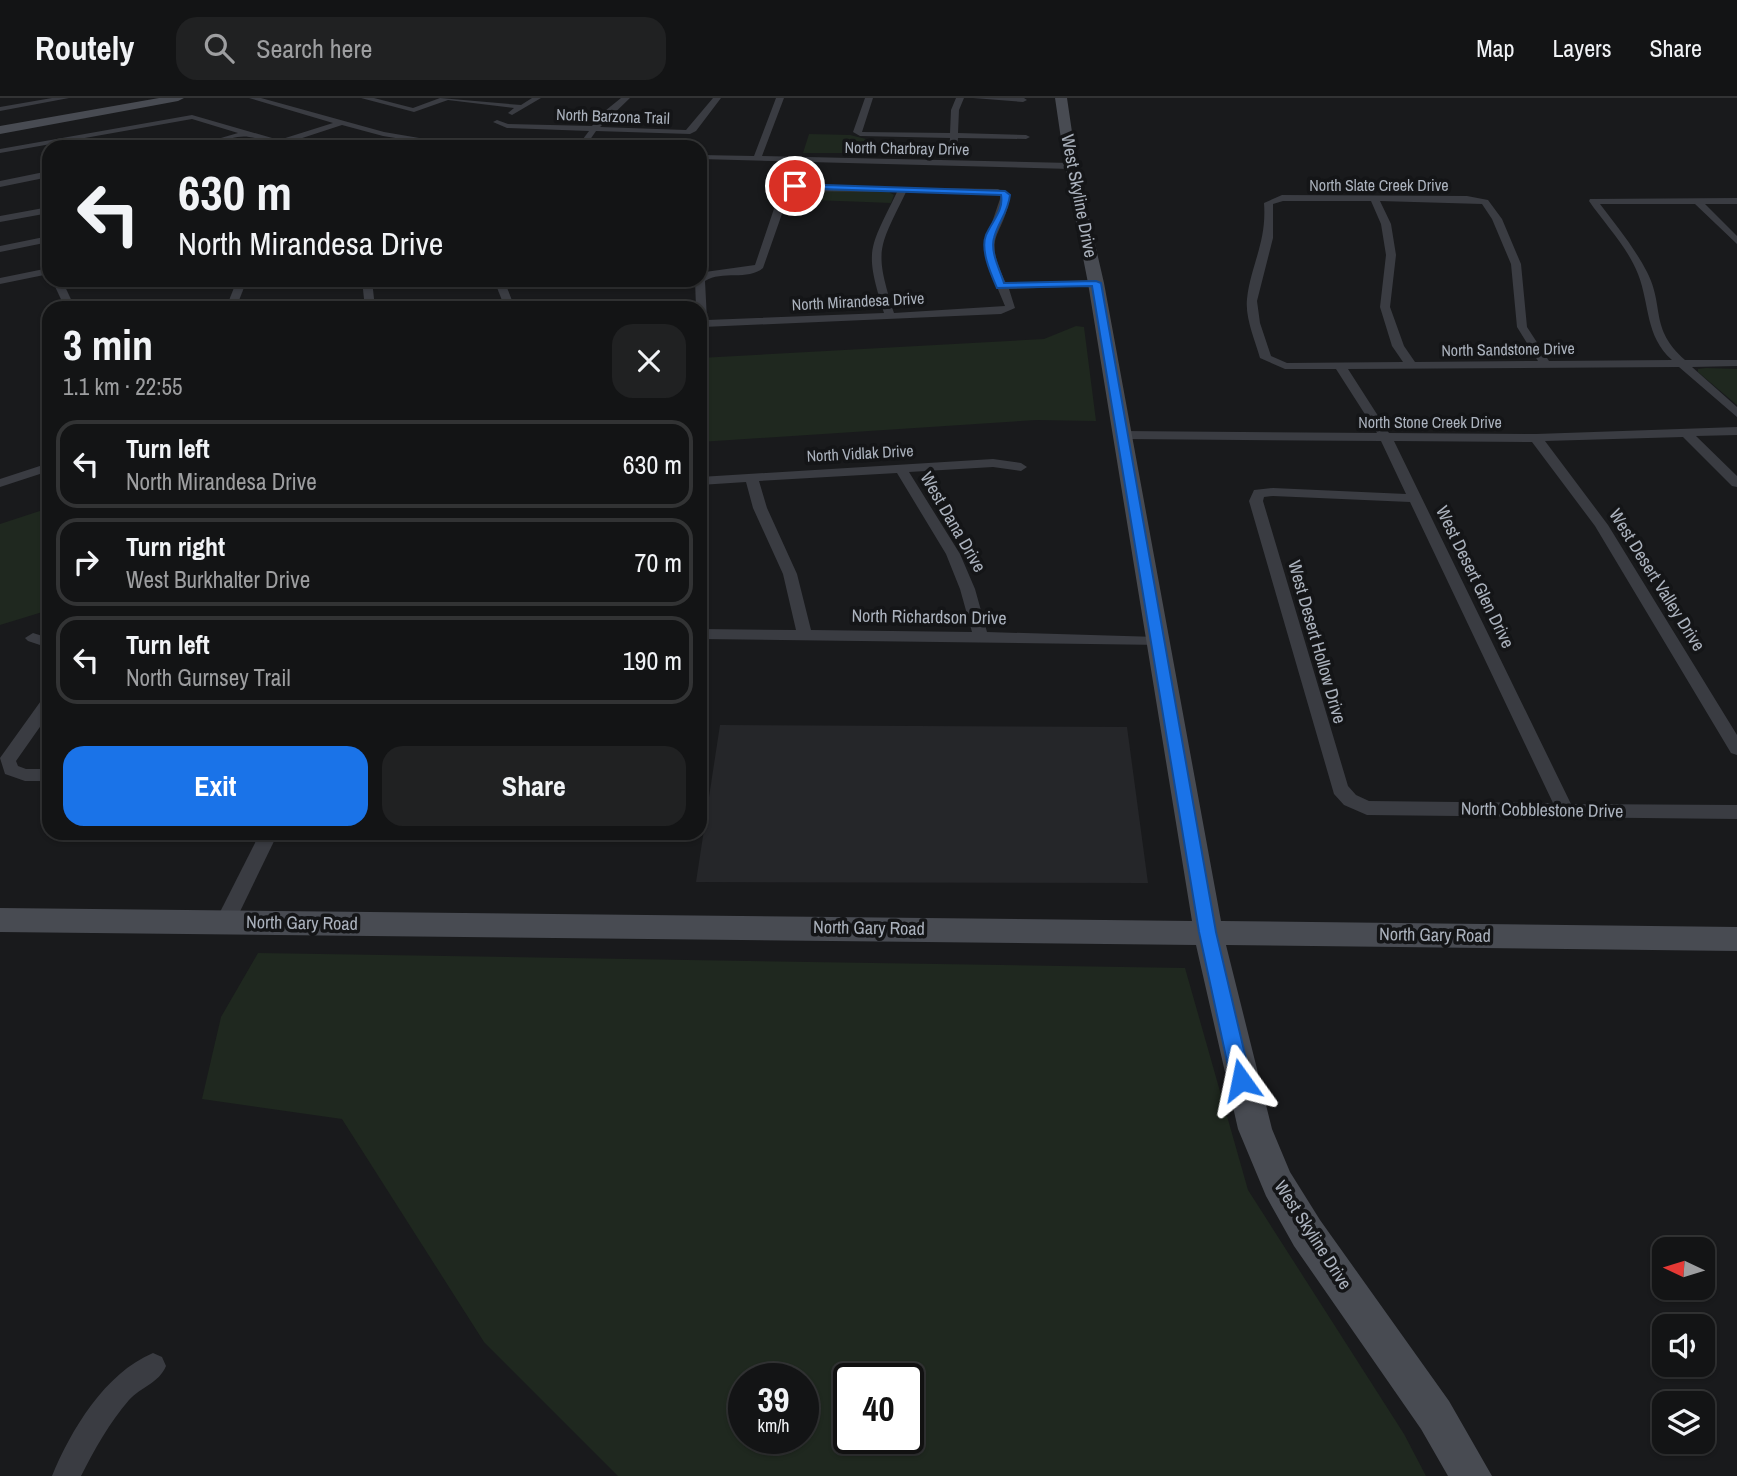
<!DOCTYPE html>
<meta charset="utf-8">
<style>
:root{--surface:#131415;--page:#202122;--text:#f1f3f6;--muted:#9d9ea0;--line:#323334;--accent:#1a73e8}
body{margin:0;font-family:"Archivo Narrow",sans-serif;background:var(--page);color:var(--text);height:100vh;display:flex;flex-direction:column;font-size:26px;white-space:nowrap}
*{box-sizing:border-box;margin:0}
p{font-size:23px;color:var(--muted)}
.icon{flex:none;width:38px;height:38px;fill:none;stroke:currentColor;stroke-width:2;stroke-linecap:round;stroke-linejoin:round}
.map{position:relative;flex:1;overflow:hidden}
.drawer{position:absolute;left:42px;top:203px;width:665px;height:539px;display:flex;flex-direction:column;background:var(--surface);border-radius:21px;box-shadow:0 2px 5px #0004,0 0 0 2px var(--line)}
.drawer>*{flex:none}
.guide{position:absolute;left:42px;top:42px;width:665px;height:147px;border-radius:21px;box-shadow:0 2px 5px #0004,0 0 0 2px var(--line);background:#131415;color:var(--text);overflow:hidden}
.needle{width:46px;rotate:274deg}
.tools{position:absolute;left:1652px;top:1139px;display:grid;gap:14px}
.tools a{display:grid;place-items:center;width:63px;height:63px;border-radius:14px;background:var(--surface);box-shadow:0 2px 5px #0004,0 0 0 2px var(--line);font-size:35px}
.speed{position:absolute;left:728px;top:1265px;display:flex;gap:14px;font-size:35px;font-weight:700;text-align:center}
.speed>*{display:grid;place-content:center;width:91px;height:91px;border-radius:50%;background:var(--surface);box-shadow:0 2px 5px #0004,0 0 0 2px var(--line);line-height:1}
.speed small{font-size:18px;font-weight:400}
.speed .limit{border:4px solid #111;border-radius:10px;background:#fff;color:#111}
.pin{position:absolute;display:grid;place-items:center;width:60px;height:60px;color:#fff;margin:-30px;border:4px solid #fff;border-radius:50%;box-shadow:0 2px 7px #0007}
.me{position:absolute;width:77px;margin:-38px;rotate:348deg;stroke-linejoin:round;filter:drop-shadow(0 0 5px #0008)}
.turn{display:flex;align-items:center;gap:24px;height:147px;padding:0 21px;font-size:32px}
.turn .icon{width:91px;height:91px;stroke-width:2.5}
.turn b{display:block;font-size:49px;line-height:60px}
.round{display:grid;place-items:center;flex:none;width:74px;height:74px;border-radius:21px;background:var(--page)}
.summary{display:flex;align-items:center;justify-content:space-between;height:119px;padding:0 21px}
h1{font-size:42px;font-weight:700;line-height:52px}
.cta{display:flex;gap:14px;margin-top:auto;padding:14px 21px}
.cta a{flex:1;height:80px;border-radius:21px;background:var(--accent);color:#fff;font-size:28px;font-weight:700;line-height:80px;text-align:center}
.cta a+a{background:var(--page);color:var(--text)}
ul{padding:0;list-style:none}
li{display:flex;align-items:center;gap:21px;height:88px;margin:0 14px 10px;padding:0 7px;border:4px solid var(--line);border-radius:21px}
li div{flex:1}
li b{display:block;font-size:26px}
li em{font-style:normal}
header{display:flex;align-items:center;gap:42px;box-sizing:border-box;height:98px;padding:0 35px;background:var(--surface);border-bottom:2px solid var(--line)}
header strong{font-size:33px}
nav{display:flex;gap:38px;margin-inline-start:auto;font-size:24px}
.search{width:490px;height:63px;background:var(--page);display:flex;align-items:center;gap:18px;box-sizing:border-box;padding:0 24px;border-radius:21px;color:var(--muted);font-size:26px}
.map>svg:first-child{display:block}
.built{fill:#252629}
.green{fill:#1f281f;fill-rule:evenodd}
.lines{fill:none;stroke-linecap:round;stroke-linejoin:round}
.street{fill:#3a3c42;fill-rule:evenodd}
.secondary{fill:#484b52;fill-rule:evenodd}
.route{fill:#1a73e8;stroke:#114b97;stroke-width:2}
.labels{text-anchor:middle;stroke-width:7;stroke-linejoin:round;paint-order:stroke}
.far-street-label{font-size:16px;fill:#abb2bd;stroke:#141517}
.street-label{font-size:18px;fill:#abb2bd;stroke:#141517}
</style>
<header>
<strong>Routely</strong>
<div class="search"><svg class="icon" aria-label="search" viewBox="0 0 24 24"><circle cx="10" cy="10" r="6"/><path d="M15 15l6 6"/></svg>Search here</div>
<nav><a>Map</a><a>Layers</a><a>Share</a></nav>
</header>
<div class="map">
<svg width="1737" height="1378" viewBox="0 0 1737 1378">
<rect width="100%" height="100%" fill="#191a1c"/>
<!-- built -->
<polygon class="built" points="720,627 1127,629 1148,785 696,784"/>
<!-- green -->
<g class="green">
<polygon points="809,36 850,37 866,41 863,55 803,55"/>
<polygon points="796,92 889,94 894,97 891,105 788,101 791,93"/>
<polygon points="1076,228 1084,229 1096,323 1036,322 700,344 700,260 1044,241"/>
<polygon points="1706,270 1737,271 1737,307 1698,274 1698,271"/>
<polygon points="49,410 49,512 0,527 0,426"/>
<path d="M258 855 1185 870 1248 1092 1404 1336 1426 1378H618L484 1244 342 1021 202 1001 221 919ZM803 1281V1340H744V1281ZM908 1281V1340H849V1281Z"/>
</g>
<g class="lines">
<!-- street -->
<g class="street">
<polygon points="52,0 69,0 0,13 0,9"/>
<path d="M249 0H261L384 34 472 49H452L383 38 342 27 287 45 297 49C279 49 266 41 249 39 233 36 209 49 190 49L238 35 192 21 0 55V51L192 17 279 42 333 25Z"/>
<polygon points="361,0 374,0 413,10 440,0 521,7 532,0 541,0 512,17 508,15 514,10 448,2 414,14"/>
<polygon points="621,0 630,0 600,29 686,32 713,0 721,0 696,33 690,36 596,33 585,49 577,49 589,33 507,30 493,24 497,22 508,26 592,28 600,17"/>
<polygon points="776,0 784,0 762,58 1071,65 1075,68 1071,71 700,61 700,57 754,58"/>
<polygon points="865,0 873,0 862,34 950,35 951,12 956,0 964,0 959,12 958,35 1026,37 1030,39 1026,41 958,40 957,52 953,54 949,52 950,40 860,38 853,34"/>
<polygon points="973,0 1024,0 1027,2 1023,4"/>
<polygon points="49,73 49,79 0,89 0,83"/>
<path d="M785 88 998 91 1010 97C1004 141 981 134 1006 185L1096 182 1101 185 1096 188 1009 191 1015 210 1001 216 703 229 700 227V210H696L695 182H700V177L705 174 755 167 780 93ZM790 93 897 94C869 152 864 151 884 215L707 222 705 183C722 172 748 183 763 170ZM906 94 994 96 1001 98 984 148 987 165 1005 208 894 215C874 151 878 152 906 94Z"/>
<path d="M1282 97 1467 98 1488 102 1502 121 1521 166 1527 229 1549 263 1672 262C1645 238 1650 207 1638 176 1628 150 1605 126 1589 103L1590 101 1737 100V106H1705L1737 138V146L1695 106H1600C1616 127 1634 149 1647 174 1665 209 1649 230 1685 262H1737V268L1692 269 1737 309V319L1679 269 1348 271 1389 335 1536 336 1737 329V337L1696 338 1737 378V389L1732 388 1683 339 1545 343 1608 427 1737 637V657L1731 655 1595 428 1532 344 1394 343 1571 706 1737 707V721L1367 717 1344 707 1334 696 1249 403 1254 392 1273 390 1406 396 1381 343 1122 341 1116 337 1122 333 1377 335 1336 271H1285L1260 260C1255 242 1245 220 1247 201 1251 166 1267 144 1264 105ZM1283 103H1371L1381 126 1386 157 1380 209 1392 248 1403 264 1287 265 1271 258 1260 225 1257 203 1273 140V106ZM1380 103 1482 106 1492 121 1511 166 1517 229 1538 263 1415 264 1404 248 1390 209 1396 157 1391 126ZM1273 398 1410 404 1553 705 1369 703 1356 697 1348 688 1263 403 1264 399Z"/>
<polygon points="49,109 49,115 0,124 0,118"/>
<polygon points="49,138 49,144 0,154 0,148"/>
<polygon points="49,170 49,176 0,186 0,180"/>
<polygon points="52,182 62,182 75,210 65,210"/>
<polygon points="237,182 247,182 236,210 226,210"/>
<polygon points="362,182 372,182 375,210 365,210 364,207 329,210 364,201"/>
<polygon points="494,182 504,182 515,210 505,210"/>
<path d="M993 361 1021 365 1027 369 1021 373 993 369 909 374 960 456 975 491 987 534 1158 539 1166 544 1163 547 700 541V531L796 532 783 476 753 410 746 384 700 387V379ZM897 375 946 456 960 491 972 534 811 532 797 476 767 410 759 383Z"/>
<polygon points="49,365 49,373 0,389 0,381"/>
<polygon points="33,535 49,540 49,550 28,543 25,540"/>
<polygon points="49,598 49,616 16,663 18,668 26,671 49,671 49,683 25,683 5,676 0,660 43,600"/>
<polygon points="260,735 278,735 232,830 225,832 218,830 215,824"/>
<path d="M153 1255 162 1259 166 1268C159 1285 141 1289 129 1302 110 1324 94 1352 81 1378H52C71 1332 105 1275 153 1255Z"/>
</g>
<!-- secondary -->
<g class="secondary">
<polygon points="159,0 184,0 178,3 0,36 0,28"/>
<polygon points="1055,0 1067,0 1077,68 1104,185 1221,823 1737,829 1737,853 1226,847 1272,1031 1290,1074 1320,1122 1449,1303 1492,1378 1448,1378 1421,1331 1294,1148 1266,1098 1238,1031 1196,847 0,834 0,810 1192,823 1088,185 1065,68"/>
</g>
</g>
<!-- route -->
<path class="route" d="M795 86 1005 93 1010 97C1008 115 998 124 994 140 990 154 1000 172 1004 185L1096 183 1101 185 1216 834 1251 982 1248 988 1241 991 1234 988 1231 982 1199 834 1092 188 997 190C991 176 980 152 986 137 992 123 1004 112 1001 97L792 90Z"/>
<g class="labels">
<!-- far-street labels -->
<g class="far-street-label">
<text transform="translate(613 18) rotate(2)" y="6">North Barzona Trail</text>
<text transform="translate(907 50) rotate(1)" y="6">North Charbray Drive</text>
<text x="1379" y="93">North Slate Creek Drive</text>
<text transform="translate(858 203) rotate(-3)" y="6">North Mirandesa Drive</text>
<text transform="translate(1508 251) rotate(-1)" y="6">North Sandstone Drive</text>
<text x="1430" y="330">North Stone Creek Drive</text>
<text transform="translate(860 355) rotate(-3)" y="6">North Vidlak Drive</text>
</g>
<!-- street labels -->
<g class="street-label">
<text transform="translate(1079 98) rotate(79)" y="6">West Skyline Drive</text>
<text transform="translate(953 424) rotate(60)" y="6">West Dana Drive</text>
<text transform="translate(1475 479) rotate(64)" y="6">West Desert Glen Drive</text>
<text transform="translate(1657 482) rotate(58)" y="6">West Desert Valley Drive</text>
<text transform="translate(929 519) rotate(1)" y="6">North Richardson Drive</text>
<text transform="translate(1317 544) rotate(74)" y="6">West Desert Hollow Drive</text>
<text transform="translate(1542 712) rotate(1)" y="6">North Cobblestone Drive</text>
<text transform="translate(302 825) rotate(1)" y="6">North Gary Road</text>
<text transform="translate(869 830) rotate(1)" y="6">North Gary Road</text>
<text transform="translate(1435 837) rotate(1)" y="6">North Gary Road</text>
<text transform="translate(1313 1137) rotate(57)" y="6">West Skyline Drive</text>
</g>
</g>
</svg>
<div class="tools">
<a><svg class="needle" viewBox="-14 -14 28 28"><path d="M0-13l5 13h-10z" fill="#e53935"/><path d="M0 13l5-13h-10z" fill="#9d9ea0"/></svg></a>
<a><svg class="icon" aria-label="sound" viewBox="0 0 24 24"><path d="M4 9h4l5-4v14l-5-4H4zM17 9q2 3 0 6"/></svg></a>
<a><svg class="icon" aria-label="layers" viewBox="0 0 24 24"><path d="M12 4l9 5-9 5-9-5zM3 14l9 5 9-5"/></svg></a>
</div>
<div class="speed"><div>39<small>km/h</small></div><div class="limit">40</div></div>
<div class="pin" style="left:795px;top:88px;background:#d93025"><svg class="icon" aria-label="arrive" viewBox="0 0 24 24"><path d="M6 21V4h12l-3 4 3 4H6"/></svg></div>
<svg class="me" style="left:1241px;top:982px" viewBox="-20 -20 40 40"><path d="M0-17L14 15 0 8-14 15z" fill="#1a73e8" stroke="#fff" stroke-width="4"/></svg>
<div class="guide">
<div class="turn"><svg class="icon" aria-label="left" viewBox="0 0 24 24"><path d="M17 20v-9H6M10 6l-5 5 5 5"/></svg><div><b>630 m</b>North Mirandesa Drive</div></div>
</div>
<section class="drawer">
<div class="summary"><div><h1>3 min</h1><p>1.1 km · 22:55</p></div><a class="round"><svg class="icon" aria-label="close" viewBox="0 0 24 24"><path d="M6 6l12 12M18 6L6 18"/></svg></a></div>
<ul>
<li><svg class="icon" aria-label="left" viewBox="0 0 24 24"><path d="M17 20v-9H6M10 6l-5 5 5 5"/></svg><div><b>Turn left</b><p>North Mirandesa Drive</p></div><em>630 m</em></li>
<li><svg class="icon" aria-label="right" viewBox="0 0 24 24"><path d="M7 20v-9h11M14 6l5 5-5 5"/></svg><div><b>Turn right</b><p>West Burkhalter Drive</p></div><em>70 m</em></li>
<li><svg class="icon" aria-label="left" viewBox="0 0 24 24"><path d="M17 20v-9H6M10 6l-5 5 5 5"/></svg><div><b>Turn left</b><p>North Gurnsey Trail</p></div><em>190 m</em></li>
</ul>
<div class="cta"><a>Exit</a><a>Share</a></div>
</section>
</div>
